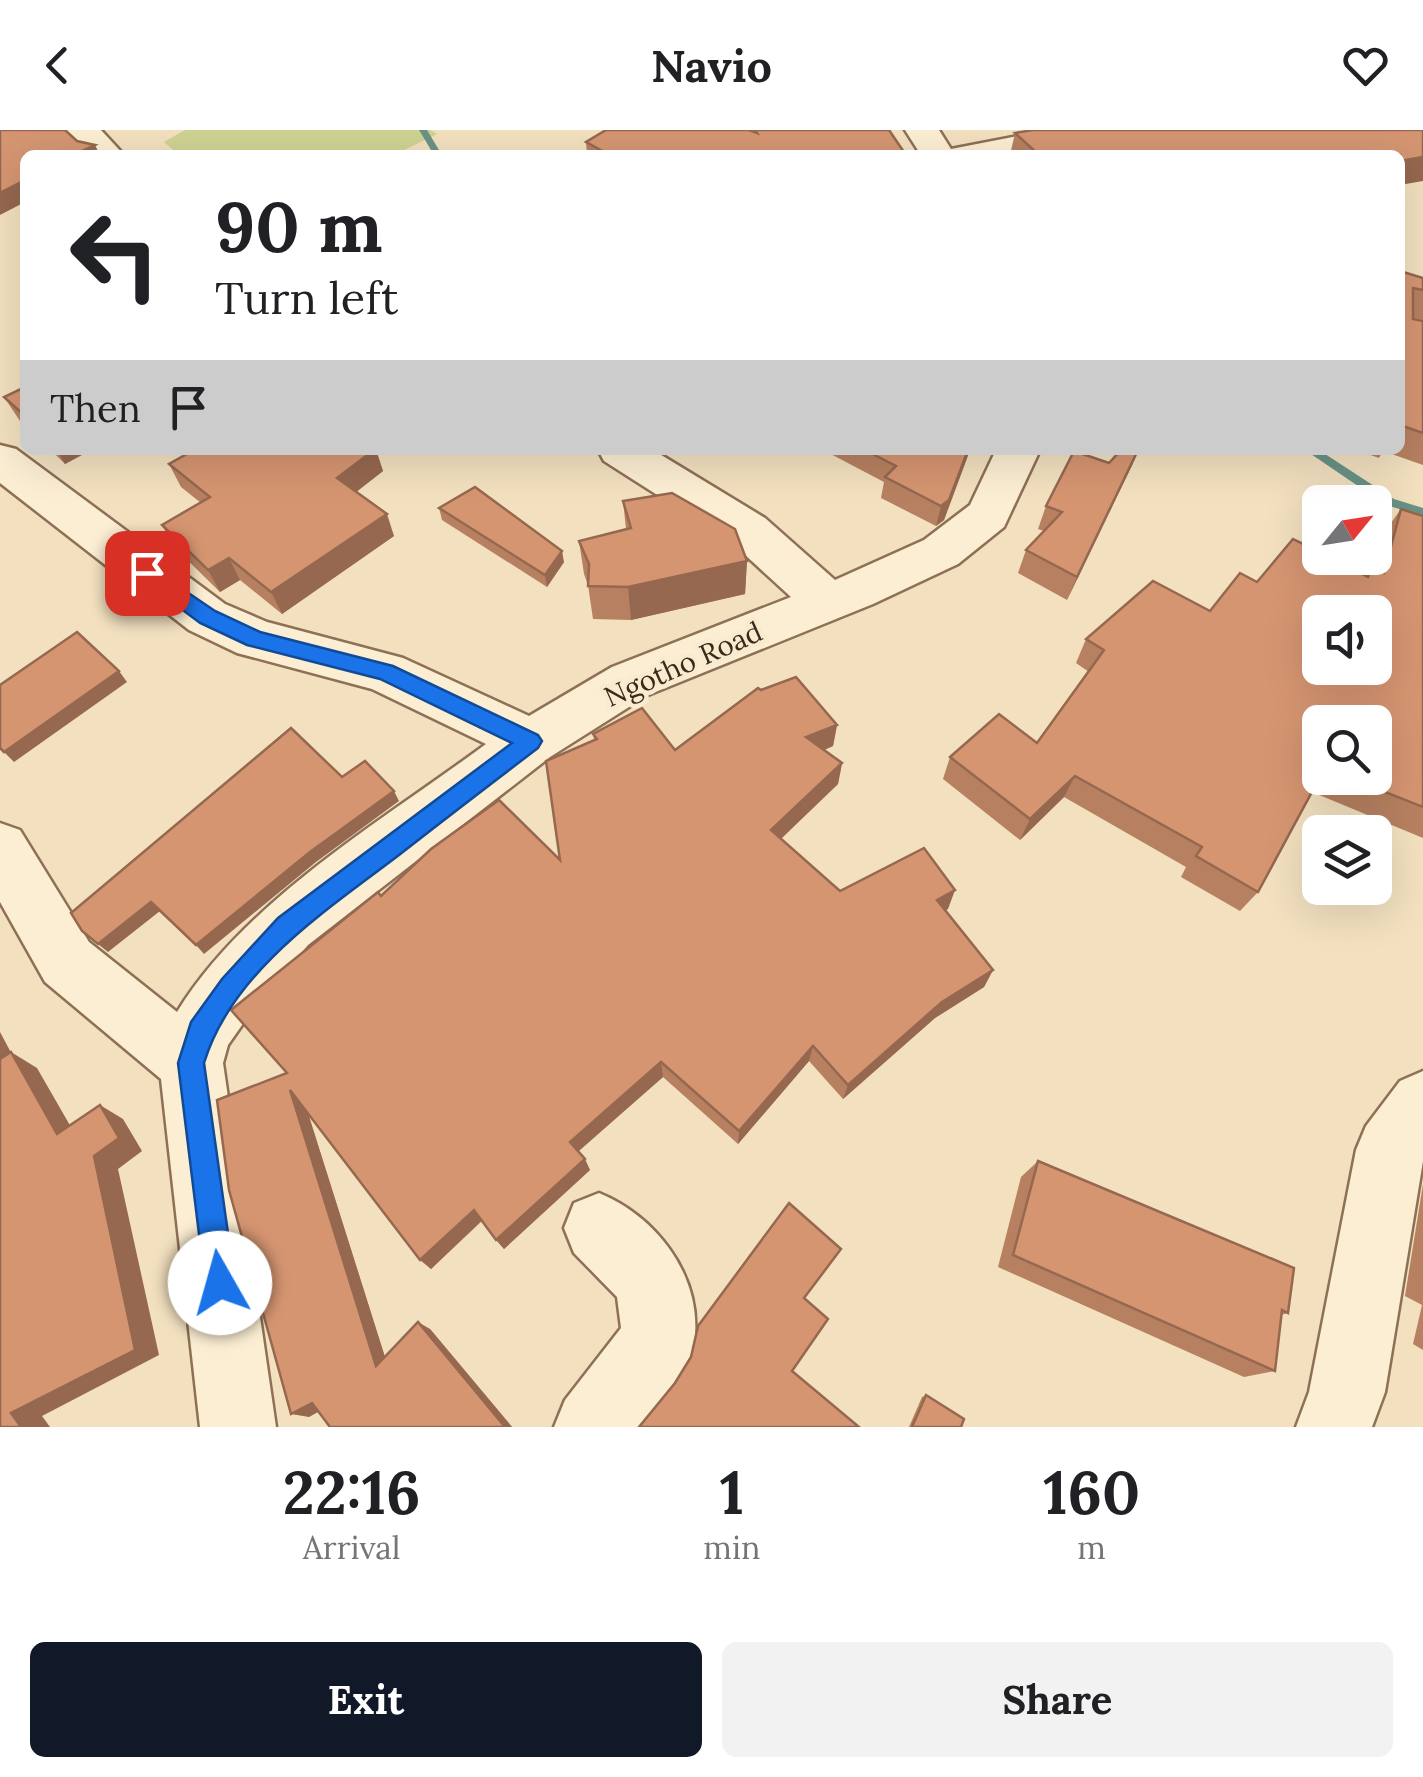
<!DOCTYPE html>
<style>
:root{--surface:#fff;--page:#f2f2f2;--text:#202124;--muted:#757577;--accent:#111827}
body{margin:0;font-family:Lora,serif;background:var(--page);color:var(--text);height:100vh;display:flex;flex-direction:column;font-size:38px;white-space:nowrap}
*{box-sizing:border-box;margin:0}
p{font-size:32px;color:var(--muted)}
.icon{flex:none;width:55px;height:55px;fill:none;stroke:currentColor;stroke-width:2;stroke-linecap:round;stroke-linejoin:round}
.map{position:relative;height:1297px;overflow:hidden}
.panel{display:flex;flex-direction:column;background:var(--surface);flex:1}
.panel>*{flex:none}
.guide{position:absolute;left:20px;top:20px;width:1385px;height:305px;border-radius:15px;box-shadow:0 10px 40px #0002;background:#fff;color:var(--text);overflow:hidden}
.needle{width:65px;rotate:60deg}
.fabs{position:absolute;left:1302px;top:355px;display:grid;gap:20px}
.fabs a{display:grid;place-items:center;width:90px;height:90px;border-radius:15px;background:var(--surface);box-shadow:0 10px 40px #0002;font-size:50px}
.pin{position:absolute;display:grid;place-items:center;width:85px;height:85px;color:#fff;margin:-42px;border-radius:20px;box-shadow:0 5px 15px #0006}
.me{position:absolute;width:110px;margin:-55px;rotate:353deg;stroke-linejoin:round;filter:drop-shadow(0 0 8px #0008)}
.turn{display:flex;align-items:center;gap:35px;height:210px;padding:0 30px;font-size:45px}
.turn .icon{width:130px;height:130px;stroke-width:2.5}
.turn b{display:block;font-size:70px;line-height:85px}
.then{display:flex;align-items:center;height:95px;padding:0 30px;background:#0003;gap:20px;font-size:38px}
.eta{display:flex;justify-content:space-evenly;align-items:center;height:170px;text-align:center}
.eta b{font-size:60px;font-weight:700;line-height:70px}
.cta{display:flex;gap:20px;margin-top:auto;padding:20px 30px}
.cta a{flex:1;height:115px;border-radius:15px;background:var(--accent);color:#fff;font-size:40px;font-weight:700;line-height:115px;text-align:center}
.cta a+a{background:var(--page);color:var(--text)}
header{display:flex;justify-content:space-between;align-items:center;height:130px;padding:0 30px;background:var(--surface);font-size:45px;font-weight:700}
.map>svg:first-child{display:block}
.green{fill:#ced292}
.lines{fill:none;stroke-linecap:round;stroke-linejoin:round}
.stream{fill:#699386;fill-rule:evenodd}
.minor-casing{stroke:#8d7055;stroke-width:5}
.minor{fill:#fceed3;fill-rule:evenodd}
.wall{fill:#b78061;fill-rule:evenodd}
.shaded-wall{fill:#95684f}
.building{fill:#d59571;stroke:#95684f;stroke-width:2.5;fill-rule:evenodd}
.route{fill:#1a73e8;stroke:#114b97;stroke-width:2.5}
.labels{text-anchor:middle;stroke-width:9;stroke-linejoin:round;paint-order:stroke}
.street-label{font-size:28px;fill:#3b291b;stroke:#f9ebd0}
</style>
<header><svg class="icon" aria-label="back" viewBox="0 0 24 24"><path d="M15 5l-7 7 7 7"/></svg>Navio<svg class="icon" aria-label="heart" viewBox="0 0 24 24"><path d="M12 20l-8-8c-3-5 5-10 8-4 3-6 11-1 8 4z"/></svg></header>
<div class="map">
<svg width="1423" height="1297" viewBox="0 0 1423 1297">
<rect width="100%" height="100%" fill="#f2e0bf"/>
<!-- green -->
<polygon class="green" points="185,0 430,0 437,4 394,25 179,25 164,12"/>
<g class="lines">
<!-- stream -->
<g class="stream">
<polygon points="419,0 427,0 442,25 434,25"/>
<polygon points="1305,320 1319,320 1394,369 1423,378 1423,386 1386,375"/>
</g>
<defs>
<g id="minor">
<polygon points="65,0 101,0 124,25 88,25"/>
<polygon points="905,0 939,0 951,19 1049,0 1124,0 1119,7 1107,10 1022,25 921,25"/>
<path d="M0 315 16 319 225 474 267 492 403 528 529 586 612 537 791 467 731 412 604 331 598 320H653L765 388 835 450 924 410 970 375 996 320H1040L1004 397 958 434 873 474 648 565 550 627 308 815 254 878 228 915 223 933 276 1297H200L161 949 45 852 0 772V693L20 700 89 812 177 882C246 770 382 691 486 614L372 559 237 523 189 500 0 353Z"/>
<polygon points="1423,941 1423,1031 1385,1262 1372,1297 1296,1297 1309,1262 1356,1020 1366,996 1400,951"/>
<path d="M599 1063C655 1086 700 1143 695 1206 694 1238 657 1273 639 1297H554L565 1270 621 1198 617 1167 574 1123 564 1098 574 1073Z"/>
</g>
</defs>
<!-- minor casing -->
<use href="#minor" class="minor-casing"/>
<!-- minor -->
<use href="#minor" class="minor"/>
</g>
<!-- wall -->
<g class="wall">
<polygon points="606,0 889,0 906,25 587,25 586,12"/>
<polygon points="1015,3 1400,25 1010,25"/>
<polygon points="1400,141 1423,148 1423,190 1413,188 1413,189 1423,191 1423,335 1383,321 1379,328 1356,320 1400,320"/>
<polygon points="25,257 25,296 20,291 4,267"/>
<polygon points="51,320 91,320 65,334"/>
<polygon points="194,320 376,320 383,341 356,362 394,406 282,484 240,450 220,462 174,417 162,395 201,373 181,357 169,334"/>
<polygon points="823,320 970,320 944,390 936,396 881,368 884,352"/>
<polygon points="1133,333 1067,470 1018,443 1026,420 1044,401 1038,399 1046,376"/>
<polygon points="623,371 747,431 745,464 631,490 593,489 588,455 584,444 579,411 626,399"/>
<polygon points="439,378 564,432 547,457 442,390"/>
<path d="M1401 379 1423 386V708L1312 662 1258 762 1240 781 1181 747 1186 737 1064 667 1020 710 943 649 950 627 1037 613 1089 542 1076 533 1086 509 1210 481 1257 452 1365 446 1371 439 1373 440 1383 404ZM1320 592 1375 648H1320Z"/>
<polygon points="761,560 837,595 833,616 824,620 842,633 838,654 781,709 840,761 948,779 945,780 993,840 984,857 935,888 843,969 809,931 738,1014 663,947 579,1021 590,1040 504,1119 482,1091 431,1139 308,983 385,1227 430,1199 512,1297 330,1297 318,1281 309,1287 287,943 381,766 560,730 594,610 593,604 675,620"/>
<polygon points="1038,1031 1288,1183 1281,1185 1275,1241 1244,1247 998,1137 1021,1047"/>
<polygon points="1423,1054 1423,1220 1413,1214 1422,1175 1405,1166"/>
<polygon points="926,1265 961,1297 909,1297 922,1267"/>
</g>
<!-- shaded-wall -->
<g class="shaded-wall">
<polygon points="95,15 100,25 74,25"/>
<polygon points="1423,27 1423,51 1400,55 1400,31"/>
<polygon points="25,50 25,72 0,85 0,63"/>
<polygon points="57,320 91,320 65,334"/>
<polygon points="374,320 376,320 383,341 346,370 337,348"/>
<polygon points="968,320 970,320 944,390 936,396 941,376"/>
<polygon points="1138,320 1133,333 1067,470 1077,447"/>
<polygon points="387,384 394,406 282,484 271,462"/>
<polygon points="562,421 564,432 547,457 545,445"/>
<polygon points="229,428 240,450 220,462 208,440"/>
<polygon points="747,431 745,464 631,490 628,457"/>
<polygon points="119,541 127,552 14,632 4,622"/>
<polygon points="837,595 833,616 803,629 806,607"/>
<polygon points="842,633 838,654 769,720 771,700"/>
<polygon points="1075,646 1064,667 1020,710 1030,689"/>
<polygon points="394,661 399,671 316,732 204,824 196,815 310,722"/>
<polygon points="955,760 948,779 930,788 937,770"/>
<polygon points="151,772 160,781 108,822 98,814"/>
<polygon points="993,840 984,857 935,888 843,969 848,955 942,872"/>
<polygon points="0,902 24,947 0,933"/>
<polygon points="813,916 809,931 738,1014 739,1001"/>
<polygon points="11,922 37,938 83,1018 57,1004"/>
<polygon points="661,932 663,947 575,1024 570,1012"/>
<polygon points="290,960 305,974 389,1240 376,1236"/>
<polygon points="100,975 123,989 142,1021 118,1039 159,1225 42,1286 50,1297 21,1297 11,1283 94,1026"/>
<polygon points="585,1029 590,1040 504,1119 496,1110"/>
<polygon points="474,1080 482,1090 431,1139 420,1130"/>
<polygon points="418,1192 430,1199 512,1297 505,1297"/>
<polygon points="312,1273 329,1276 309,1287 291,1284"/>
</g>
<!-- building -->
<g class="building">
<polygon points="0,0 65,0 77,11 95,15 74,25 25,25 25,50 0,63"/>
<polygon points="606,0 749,0 757,3 755,0 889,0 906,25 604,25 604,22 586,12"/>
<polygon points="1033,0 1423,0 1423,27 1400,31 1400,25 1039,25 1015,3"/>
<polygon points="1400,141 1423,148 1423,160 1413,158 1413,189 1423,191 1423,303 1400,295"/>
<polygon points="25,257 25,286 4,267"/>
<polygon points="194,320 374,320 337,348 387,384 271,462 229,428 208,440 162,395 210,367 169,334"/>
<polygon points="865,320 968,320 949,370 941,376 885,347 896,336"/>
<polygon points="1121,320 1138,320 1077,447 1026,420 1062,382 1046,376 1074,321 1109,333"/>
<polygon points="475,357 562,421 545,445 439,378"/>
<polygon points="672,363 735,399 747,431 628,457 588,456 589,434 579,411 631,398 623,371"/>
<path d="M1401 379 1423 386V677L1350 648H1375V592H1320V647L1258 762 1196 726 1202 717 1075 646 1030 689 950 627 999 584 1037 613 1104 520 1086 509 1153 451 1210 481 1240 443 1257 452 1293 409 1320 422V428H1330L1368 447 1371 439 1384 443ZM1320 482H1375V538H1320Z"/>
<polygon points="77,502 119,541 4,622 0,618 0,555"/>
<polygon points="796,547 837,595 806,607 842,633 771,700 840,761 924,718 955,760 937,770 993,840 942,872 848,955 813,916 739,1001 661,932 570,1012 585,1029 496,1110 474,1080 420,1130 290,960 376,1236 418,1192 505,1297 330,1297 312,1273 291,1284 229,1060 217,970 287,943 231,880 378,762 381,766 431,719 499,670 560,730 546,631 597,609 593,604 642,578 675,620 758,558 761,560"/>
<polygon points="291,598 342,647 365,631 394,661 310,722 196,815 151,772 98,814 82,801 71,783"/>
<polygon points="11,922 57,1004 100,975 119,1008 94,1026 135,1220 11,1283 21,1297 0,1297 0,929"/>
<polygon points="1038,1031 1294,1138 1288,1183 1282,1180 1275,1241 1013,1125"/>
<polygon points="789,1073 841,1119 804,1168 828,1189 792,1241 859,1297 639,1297 675,1253 691,1227 698,1196"/>
<polygon points="926,1265 964,1289 961,1297 912,1297"/>
</g>
<!-- route -->
<path class="route" d="M147 435 215 481 260 502 393 536 538 605 542 611 538 618C492 653 445 689 399 725 327 780 232 841 204 933L235 1153 231 1164 220 1168 210 1164 205 1153 178 933 191 892 222 849 278 788 512 613 380 549 247 515 200 493 140 448 137 443Z"/>
<g class="labels">
<!-- street labels -->
<g class="street-label">
<text transform="translate(683 534) rotate(-24)" y="10">Ngotho Road</text>
</g>
</g>
</svg>
<div class="fabs">
<a><svg class="needle" viewBox="-14 -14 28 28"><path d="M0-13l5 13h-10z" fill="#e53935"/><path d="M0 13l5-13h-10z" fill="#757577"/></svg></a>
<a><svg class="icon" aria-label="sound" viewBox="0 0 24 24"><path d="M4 9h4l5-4v14l-5-4H4zM17 9q2 3 0 6"/></svg></a>
<a><svg class="icon" aria-label="search" viewBox="0 0 24 24"><circle cx="10" cy="10" r="6"/><path d="M15 15l6 6"/></svg></a>
<a><svg class="icon" aria-label="layers" viewBox="0 0 24 24"><path d="M12 4l9 5-9 5-9-5zM3 14l9 5 9-5"/></svg></a>
</div>
<div class="pin" style="left:147px;top:443px;background:#d93025"><svg class="icon" aria-label="arrive" viewBox="0 0 24 24"><path d="M6 21V4h12l-3 4 3 4H6"/></svg></div>
<svg class="me" style="left:220px;top:1153px" viewBox="-20 -20 40 40"><circle r="19" fill="#fff"/><path d="M0-13L10 11 0 6-10 11z" fill="#1a73e8"/></svg>
<div class="guide">
<div class="turn"><svg class="icon" aria-label="left" viewBox="0 0 24 24"><path d="M17 20v-9H6M10 6l-5 5 5 5"/></svg><div><b>90 m</b>Turn left</div></div>
<div class="then">Then<svg class="icon" aria-label="arrive" viewBox="0 0 24 24"><path d="M6 21V4h12l-3 4 3 4H6"/></svg></div>
</div>
</div>
<section class="panel">
<div class="eta">
<div><b>22:16</b><p>Arrival</p></div>
<div><b>1</b><p>min</p></div>
<div><b>160</b><p>m</p></div>
</div>
<div class="cta"><a>Exit</a><a>Share</a></div>
</section>
